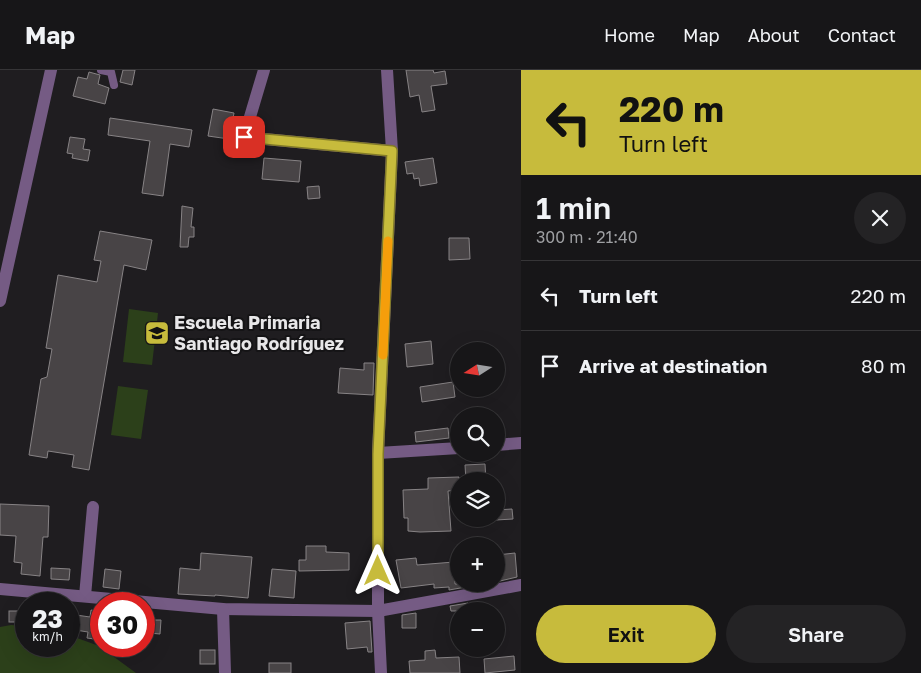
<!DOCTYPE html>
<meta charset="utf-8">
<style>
:root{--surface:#171618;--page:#242325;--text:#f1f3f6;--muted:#9e9fa2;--line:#363537;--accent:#c7bb3c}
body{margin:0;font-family:"Golos Text",sans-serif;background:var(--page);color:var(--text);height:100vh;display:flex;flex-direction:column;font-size:19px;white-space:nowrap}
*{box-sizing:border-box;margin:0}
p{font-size:16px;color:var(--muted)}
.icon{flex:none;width:28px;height:28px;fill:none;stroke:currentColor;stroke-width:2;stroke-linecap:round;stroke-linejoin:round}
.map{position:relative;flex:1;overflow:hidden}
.sheet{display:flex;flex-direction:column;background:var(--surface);width:400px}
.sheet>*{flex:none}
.guide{background:#c7bb3c;color:#111;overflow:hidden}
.needle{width:32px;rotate:258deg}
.controls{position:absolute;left:450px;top:272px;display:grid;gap:10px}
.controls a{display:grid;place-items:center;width:55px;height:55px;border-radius:50%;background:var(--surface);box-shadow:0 5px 20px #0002,0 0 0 1px var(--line);font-size:25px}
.speed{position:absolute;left:15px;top:522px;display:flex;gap:10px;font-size:25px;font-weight:700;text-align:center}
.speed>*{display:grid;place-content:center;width:65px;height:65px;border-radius:50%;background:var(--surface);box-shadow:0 5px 20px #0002,0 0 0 1px var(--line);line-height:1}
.speed small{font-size:12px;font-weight:400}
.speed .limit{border:8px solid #d22;background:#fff;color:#111}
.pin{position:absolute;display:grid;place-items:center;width:42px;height:42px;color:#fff;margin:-21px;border-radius:10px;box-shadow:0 2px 8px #0006}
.me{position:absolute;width:55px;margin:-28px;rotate:0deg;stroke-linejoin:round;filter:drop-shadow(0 0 4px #0008)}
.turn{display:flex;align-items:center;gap:18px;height:105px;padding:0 15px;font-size:22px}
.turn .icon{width:65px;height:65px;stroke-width:2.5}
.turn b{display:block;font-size:35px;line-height:42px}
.round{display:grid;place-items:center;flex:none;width:52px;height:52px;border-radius:26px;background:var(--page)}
.headline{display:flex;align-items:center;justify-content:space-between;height:85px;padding:0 15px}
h1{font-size:30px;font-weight:600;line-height:38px}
.action{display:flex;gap:10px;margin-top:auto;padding:10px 15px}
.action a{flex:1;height:58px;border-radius:30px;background:var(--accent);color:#111;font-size:20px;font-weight:600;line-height:58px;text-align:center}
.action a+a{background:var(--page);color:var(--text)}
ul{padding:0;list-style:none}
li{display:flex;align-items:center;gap:15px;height:70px;padding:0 15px;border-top:1px solid var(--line)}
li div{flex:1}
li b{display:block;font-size:19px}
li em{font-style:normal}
header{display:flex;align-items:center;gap:30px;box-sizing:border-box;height:70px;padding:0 25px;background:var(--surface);border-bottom:1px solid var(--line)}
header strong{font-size:24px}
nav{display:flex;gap:28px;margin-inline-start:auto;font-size:18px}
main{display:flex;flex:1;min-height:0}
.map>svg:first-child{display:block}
.green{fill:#2c401a}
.building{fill:#484446;stroke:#878385}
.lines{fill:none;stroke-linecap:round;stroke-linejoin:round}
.service{stroke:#755b84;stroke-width:8}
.minor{stroke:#755b84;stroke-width:12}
.tertiary{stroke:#755b84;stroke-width:12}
.route-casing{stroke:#817a27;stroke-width:12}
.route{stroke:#c7bb3c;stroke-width:9}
.slow{stroke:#f59e0b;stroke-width:9}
.labels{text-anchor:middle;stroke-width:4;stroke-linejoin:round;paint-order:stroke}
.poi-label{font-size:18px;font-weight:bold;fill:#e8e7e9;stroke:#151416;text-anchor:start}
</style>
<header>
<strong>Map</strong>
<nav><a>Home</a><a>Map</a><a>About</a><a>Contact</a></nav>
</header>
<main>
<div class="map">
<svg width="521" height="603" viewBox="0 0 521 603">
<rect width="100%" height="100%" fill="#1f1d20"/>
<!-- green -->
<g class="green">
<polygon points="129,239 158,243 152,295 123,292"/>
<polygon points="118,316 148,320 141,369 111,365"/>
<polygon points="11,555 26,556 26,576 69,576 69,565 99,576 136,603 0,603 0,557"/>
</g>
<!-- building -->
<g class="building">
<polygon points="123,0 135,0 132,15 120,12"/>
<polygon points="406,0 433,0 434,3 445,1 447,14 431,16 435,40 422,42 419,25 410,27"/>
<polygon points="89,2 100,5 98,14 109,18 105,34 73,26 78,7 87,9"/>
<polygon points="213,39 234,43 229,69 208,66"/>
<polygon points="110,48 192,60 189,77 170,74 163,126 142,123 150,71 108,65"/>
<polygon points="70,67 85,69 83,79 90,80 88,91 72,88 73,84 67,83"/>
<polygon points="264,88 301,91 299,112 262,109"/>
<polygon points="433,88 437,113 420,116 419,108 414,109 413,103 407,104 405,92"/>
<polygon points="319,116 320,128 308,129 307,117"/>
<polygon points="182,136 193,138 191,157 194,157 194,167 189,167 188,177 180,177"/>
<polygon points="100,161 152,170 146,200 124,195 89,400 72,397 74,385 48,381 47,388 29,385 41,309 47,307 52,279 46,278 58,205 97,212 101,191 94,190"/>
<polygon points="449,168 469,168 470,189 449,190"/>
<polygon points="431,271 433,294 407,297 405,274"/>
<polygon points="364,293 374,293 373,325 338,323 340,298 364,300"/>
<polygon points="453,312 455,327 422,332 420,317"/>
<polygon points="448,358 449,368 416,372 415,362"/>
<polygon points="485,394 486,411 466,411 465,395"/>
<polygon points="459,407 459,420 448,421 451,461 420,462 408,461 408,448 404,448 403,420 428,419 428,408"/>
<polygon points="0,434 49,436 48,467 43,467 40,506 21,504 22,493 14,492 16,466 0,465"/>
<polygon points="512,439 513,449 496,450 496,440"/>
<polygon points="306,476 326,476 326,482 349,483 349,500 299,501 299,490 306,490"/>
<polygon points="201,483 252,487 248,528 215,525 215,526 178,524 180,498 200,500"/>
<polygon points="515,483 517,507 500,511 497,485"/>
<polygon points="416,488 417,495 454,492 455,514 466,514 466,517 449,520 449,517 434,518 434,514 401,518 396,490"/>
<polygon points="51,498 70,499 69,510 51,509"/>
<polygon points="105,499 121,501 119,519 103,517"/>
<polygon points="272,499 296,501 294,528 269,526"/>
<polygon points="468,533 468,541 451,541 450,536"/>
<polygon points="91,540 101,542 101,570 87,568 88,562 69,559 69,544 90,547"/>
<rect x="9" y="541" width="14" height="11"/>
<polygon points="416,543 416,558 402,558 402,545"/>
<polygon points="149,550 161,550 160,564 149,563"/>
<polygon points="370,551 372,582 368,582 367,577 347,579 345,553"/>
<rect x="200" y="580" width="15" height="14"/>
<polygon points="435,580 436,588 459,587 460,603 410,603 409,591 425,590 425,581"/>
<polygon points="514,586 515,600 485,603 484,589"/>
<rect x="269" y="593" width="22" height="10"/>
</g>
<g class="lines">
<!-- service -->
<polyline class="service" points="101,0 111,2 114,15"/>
<!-- minor -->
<g class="minor">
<polyline points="264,0 244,67 392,81"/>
<polyline points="496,375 521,373"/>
<polyline points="378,383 459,378"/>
<polyline points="0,519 223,539 378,541 521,515"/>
<polyline points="85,526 93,437"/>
<polyline points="223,539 225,603"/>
<polyline points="381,603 378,541 378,383 392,81 387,0"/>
</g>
<!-- tertiary -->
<polyline class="tertiary" points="0,231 51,0"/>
</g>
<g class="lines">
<defs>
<polyline id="route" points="244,67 392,81 378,384 378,501"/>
</defs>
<!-- route casing -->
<use href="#route" class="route-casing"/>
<!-- route -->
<use href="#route" class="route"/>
<!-- slow -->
<polyline class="slow" points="383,285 388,171"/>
</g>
<!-- icons -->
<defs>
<symbol id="school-square" viewBox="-11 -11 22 22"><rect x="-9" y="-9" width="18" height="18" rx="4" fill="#c7bb3c" stroke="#151416"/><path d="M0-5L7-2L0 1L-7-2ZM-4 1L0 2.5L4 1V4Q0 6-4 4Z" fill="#111"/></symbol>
</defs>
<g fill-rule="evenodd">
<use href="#school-square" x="143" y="249" width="28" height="28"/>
</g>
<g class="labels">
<!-- poi labels -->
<g class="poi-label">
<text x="174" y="259">Escuela Primaria<tspan x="174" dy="21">Santiago Rodríguez</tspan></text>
</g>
</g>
</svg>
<div class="controls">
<a><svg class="needle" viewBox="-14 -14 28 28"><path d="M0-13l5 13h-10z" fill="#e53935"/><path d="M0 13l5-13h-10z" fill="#9e9fa2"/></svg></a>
<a><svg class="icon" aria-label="search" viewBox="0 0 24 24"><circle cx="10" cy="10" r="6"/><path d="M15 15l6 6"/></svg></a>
<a><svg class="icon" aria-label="layers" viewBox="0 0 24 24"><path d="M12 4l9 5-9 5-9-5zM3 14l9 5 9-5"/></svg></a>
<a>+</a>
<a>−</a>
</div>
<div class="speed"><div>23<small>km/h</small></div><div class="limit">30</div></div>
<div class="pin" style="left:244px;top:67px;background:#d93025"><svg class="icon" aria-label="arrive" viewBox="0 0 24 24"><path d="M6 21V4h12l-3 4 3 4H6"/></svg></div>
<svg class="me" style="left:378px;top:501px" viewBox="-20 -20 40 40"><path d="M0-17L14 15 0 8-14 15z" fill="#c7bb3c" stroke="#fff" stroke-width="4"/></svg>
</div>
<section class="sheet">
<div class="guide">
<div class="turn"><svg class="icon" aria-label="left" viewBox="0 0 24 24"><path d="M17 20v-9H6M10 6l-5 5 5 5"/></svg><div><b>220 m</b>Turn left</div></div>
</div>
<div class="headline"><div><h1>1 min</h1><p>300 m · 21:40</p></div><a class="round"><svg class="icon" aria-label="close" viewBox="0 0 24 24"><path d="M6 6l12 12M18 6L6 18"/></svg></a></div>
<ul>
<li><svg class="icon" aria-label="left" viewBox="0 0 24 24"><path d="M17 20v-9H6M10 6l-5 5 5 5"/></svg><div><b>Turn left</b></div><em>220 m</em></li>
<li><svg class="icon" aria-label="arrive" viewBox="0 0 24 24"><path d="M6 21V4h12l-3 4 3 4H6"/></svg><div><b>Arrive at destination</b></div><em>80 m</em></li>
</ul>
<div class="action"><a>Exit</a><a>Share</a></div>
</section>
</main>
